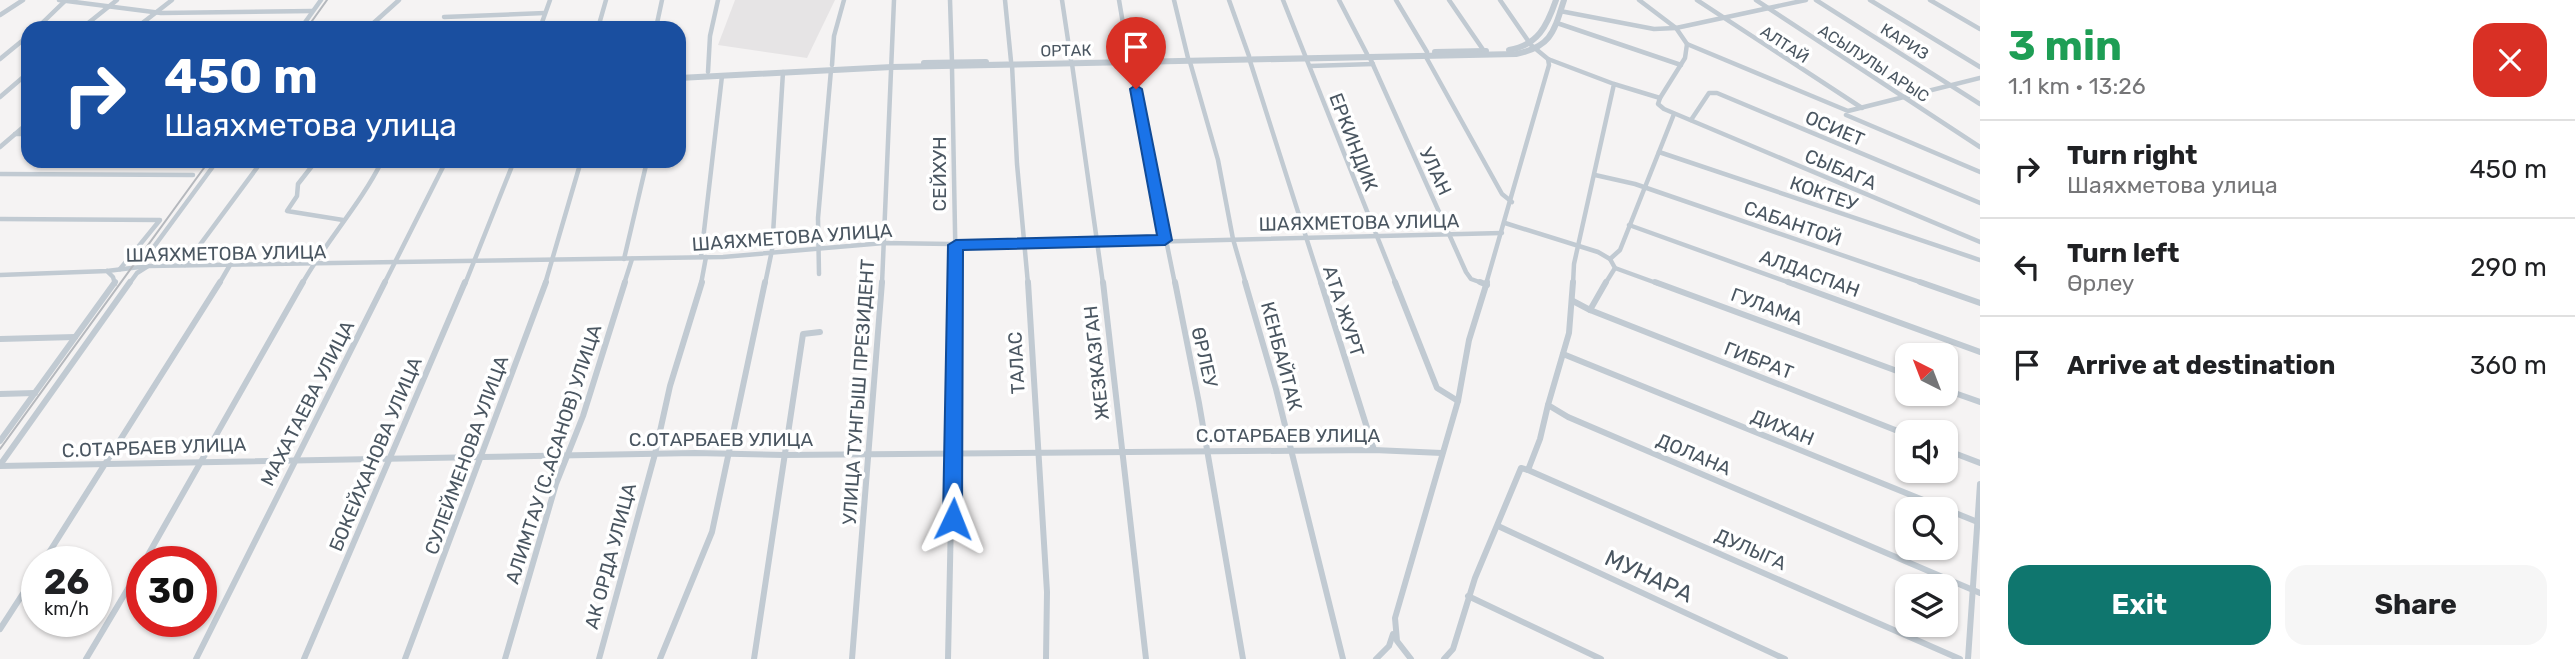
<!DOCTYPE html>
<meta charset="utf-8">
<style>
:root{--surface:#fff;--page:#f6f6f6;--text:#202124;--muted:#757577;--line:#e0e0e0;--accent:#0f766e}
body{margin:0;font-family:Rubik,sans-serif;background:var(--page);color:var(--text);height:100vh;display:flex;flex-direction:column;font-size:26px;white-space:nowrap}
*{box-sizing:border-box;margin:0}
p{font-size:23px;color:var(--muted)}
.icon{flex:none;width:38px;height:38px;fill:none;stroke:currentColor;stroke-width:2;stroke-linecap:round;stroke-linejoin:round}
.map{position:relative;flex:1;overflow:hidden}
.drawer{display:flex;flex-direction:column;background:var(--surface);width:595px}
.drawer>*{flex:none}
.banner{position:absolute;left:21px;top:21px;width:665px;height:147px;border-radius:21px;box-shadow:0 2px 5px #0004;background:#1a4fa0;color:#fff;overflow:hidden}
.needle{width:46px;rotate:318deg}
.tools{position:absolute;left:1895px;top:343px;display:grid;gap:14px}
.tools a{display:grid;place-items:center;width:63px;height:63px;border-radius:14px;background:var(--surface);box-shadow:0 2px 5px #0004;font-size:35px}
.speed{position:absolute;left:21px;top:546px;display:flex;gap:14px;font-size:35px;font-weight:700;text-align:center}
.speed>*{display:grid;place-content:center;width:91px;height:91px;border-radius:50%;background:var(--surface);box-shadow:0 2px 5px #0004;line-height:1}
.speed small{font-size:18px;font-weight:400}
.speed .limit{border:10px solid #d22;background:#fff;color:#111}
.pin{position:absolute;display:grid;place-items:center;width:60px;height:60px;color:#fff;margin:-72px -30px;border-radius:50% 50% 50% 0;rotate:-45deg;box-shadow:0 0 7px #0007}
.pin .icon{rotate:45deg}
.me{position:absolute;width:77px;margin:-38px;rotate:2deg;stroke-linejoin:round;filter:drop-shadow(0 0 5px #0008)}
.turn{display:flex;align-items:center;gap:24px;height:147px;padding:0 28px;font-size:32px}
.turn .icon{width:91px;height:91px;stroke-width:2.5}
.turn b{display:block;font-size:49px;line-height:60px}
.round{display:grid;place-items:center;flex:none;width:74px;height:74px;border-radius:21px;background:var(--page)}
.headline{display:flex;align-items:center;justify-content:space-between;height:119px;padding:0 28px}
h1{font-size:42px;font-weight:700;line-height:52px;color:#1e9e55}
.action{display:flex;gap:14px;margin-top:auto;padding:14px 28px}
.action a{flex:1;height:80px;border-radius:21px;background:var(--accent);color:#fff;font-size:28px;font-weight:700;line-height:80px;text-align:center}
.action a+a{background:var(--page);color:var(--text)}
ul{padding:0;list-style:none}
li{display:flex;align-items:center;gap:21px;height:98px;padding:0 28px;border-top:2px solid var(--line)}
li div{flex:1}
li b{display:block;font-size:26px}
li em{font-style:normal}
main{display:flex;flex:1;min-height:0}
.map>svg:first-child{display:block}
.education{fill:#e6e4e5}
.lines{fill:none;stroke-linecap:round;stroke-linejoin:round}
.minor-far1{stroke:#c1cad2;stroke-width:4.5}
.minor{stroke:#c1cad2;stroke-width:6}
.tertiary{stroke:#c1cad2;stroke-width:6}
.rail{stroke:#b5b8bd;stroke-width:2}
.route{fill:#1a73e8;stroke:#114b97;stroke-width:2}
.labels{text-anchor:middle;stroke-width:7;stroke-linejoin:round;paint-order:stroke}
.far-street-label{font-size:16px;fill:#4a5661;stroke:#fff}
.street-label{font-size:19px;fill:#4a5661;stroke:#fff}
.near-street-label{font-size:23px;fill:#4a5661;stroke:#fff}
</style>
<main>
<div class="map">
<svg width="1980" height="659" viewBox="0 0 1980 659">
<rect width="100%" height="100%" fill="#f5f3f3"/>
<!-- education -->
<polygon class="education" points="735,0 835,0 807,58 718,45"/>
<g class="lines">
<!-- minor-far1 -->
<g class="minor-far1">
<polyline points="59,0 161,13 312,11"/>
<polyline points="950,0 952,62"/>
<polyline points="1005,0 1011,61"/>
<polyline points="1062,0 1071,60"/>
<polyline points="1119,0 1129,59"/>
<polyline points="1174,0 1188,58"/>
<polyline points="1229,0 1249,56"/>
<polyline points="1283,0 1396,284"/>
<polyline points="1339,0 1367,54"/>
<polyline points="1396,0 1427,52"/>
<polyline points="1449,0 1484,51"/>
<polyline points="1639,0 1676,28 1687,44 1685,58 1660,98 1658,104 1664,109 1980,242"/>
<polyline points="1697,0 1862,108"/>
<polyline points="1756,0 1980,147"/>
<polyline points="1816,0 1980,104"/>
<polyline points="1870,0 1980,67"/>
<polyline points="1930,0 1980,29"/>
<polyline points="1560,11 1654,29 1676,28 1806,0"/>
<polyline points="0,15 23,0"/>
<polyline points="444,17 545,13"/>
<polyline points="1557,23 1681,65"/>
<polyline points="37,28 65,1"/>
<polyline points="82,28 117,0"/>
<polyline points="136,28 172,0"/>
<polyline points="301,28 321,0"/>
<polyline points="368,28 399,0"/>
<polyline points="540,28 550,0"/>
<polyline points="598,28 606,0"/>
<polyline points="656,28 662,0"/>
<polyline points="1687,44 1848,111 1980,78"/>
<polyline points="1426,57 1502,194 1512,202"/>
<polyline points="1370,58 1466,272 1471,279 1485,284"/>
<polyline points="0,59 28,36"/>
<polyline points="1548,59 1614,84 1574,264 1573,284"/>
<polyline points="1250,61 1321,284"/>
<polyline points="1190,62 1218,160 1233,239 1246,284"/>
<polyline points="1130,63 1175,284"/>
<polyline points="1072,64 1103,284"/>
<polyline points="832,65 834,36 844,0"/>
<polyline points="1012,65 1017,164 1028,284"/>
<polyline points="1310,66 1373,64"/>
<polyline points="952,68 956,284"/>
<polyline points="708,72 710,36 718,0"/>
<polyline points="1614,84 1660,98"/>
<polyline points="0,97 28,73"/>
<polyline points="1846,115 1980,172"/>
<polyline points="1691,120 1709,93 1717,93 1980,203"/>
<polyline points="15,134 28,134"/>
<polyline points="0,147 28,123"/>
<polyline points="1659,152 1980,260"/>
<polyline points="316,161 298,184 297,196 287,211 343,220"/>
<polyline points="0,174 193,175"/>
<polyline points="1595,175 1635,184 1926,284"/>
<polyline points="0,219 160,220 120,269"/>
<polyline points="1505,223 1598,252 1610,259 1615,268 1605,284"/>
<polyline points="1629,225 1793,284"/>
<polyline points="701,257 722,76"/>
<polyline points="624,259 647,161"/>
<polyline points="1610,259 1620,250 1674,114"/>
<polyline points="185,265 262,161"/>
<polyline points="1615,268 1659,284"/>
<polyline points="107,271 113,277 115,284"/>
<polyline points="819,274 818,218 831,70"/>
<polyline points="0,275 107,271 148,266 723,257 884,243 1026,245 1502,233"/>
<polyline points="129,284 137,273 148,266 142,263 217,161"/>
<polyline points="219,284 230,265"/>
<path d="M302 284C326 241 360 205 382 161"/>
<polyline points="384,284 446,161"/>
<polyline points="465,284 514,161"/>
<polyline points="545,284 581,161"/>
<polyline points="624,284 632,259"/>
<polyline points="701,284 706,257"/>
<polyline points="765,284 772,250 783,72"/>
<polyline points="882,284 894,0"/>
<polyline points="1486,284 1549,65 1548,59 1531,45 1500,0"/>
</g>
<!-- minor -->
<g class="minor">
<polyline points="1028,282 1047,592 1046,659"/>
<polyline points="1103,282 1146,659"/>
<polyline points="1175,282 1199,403 1243,659"/>
<polyline points="1245,282 1276,389 1343,659"/>
<polyline points="1321,282 1374,450"/>
<polyline points="1395,282 1437,388 1458,401"/>
<polyline points="1480,282 1487,285"/>
<polyline points="1573,282 1569,333 1548,405 1568,417 1980,593"/>
<polyline points="1655,282 1908,375"/>
<polyline points="1788,282 1980,352"/>
<polyline points="1920,282 1980,303"/>
<polyline points="1573,301 1590,310 1606,282"/>
<polyline points="1590,310 1908,435"/>
<polyline points="0,339 75,337"/>
<polyline points="1563,354 1980,523"/>
<polyline points="1946,390 1980,402"/>
<polyline points="0,394 35,393"/>
<polyline points="0,441 115,282"/>
<polyline points="1946,450 1980,463"/>
<polyline points="0,465 130,282"/>
<polyline points="0,466 695,453 784,455 1374,450 1442,453"/>
<polyline points="1528,470 1960,659"/>
<polyline points="1498,526 1785,659"/>
<polyline points="43,562 220,282"/>
<polyline points="144,562 303,282"/>
<polyline points="1468,596 1601,659"/>
<polyline points="0,629 37,572"/>
<polyline points="86,659 142,565"/>
<polyline points="196,659 385,282"/>
<polyline points="304,659 465,282"/>
<polyline points="405,659 546,282"/>
<polyline points="505,659 556,484 583,416 625,282"/>
<polyline points="599,659 655,454 670,386 702,282"/>
<polyline points="660,659 712,532 765,282"/>
<polyline points="754,659 803,334 820,332"/>
<polyline points="852,659 882,282"/>
<polyline points="948,659 956,282"/>
<polyline points="1376,659 1389,646 1393,634"/>
<polyline points="1411,659 1397,641 1395,618 1458,401 1469,340 1487,282"/>
<polyline points="1444,659 1453,649 1475,578 1521,468 1528,470 1540,439 1548,405"/>
<polyline points="1968,659 1980,484"/>
</g>
<!-- tertiary -->
<g class="tertiary">
<path d="M1509 50C1538 45 1547 26 1556 0"/>
<polyline points="1435,52 1486,51"/>
<polyline points="924,63 986,62"/>
<path d="M679 78 892 67 1516 54C1551 47 1554 32 1564 0"/>
</g>
<!-- rail -->
<g class="rail">
<polyline points="307,28 327,0"/>
<polyline points="0,449 209,161"/>
</g>
</g>
<!-- route -->
<polygon class="route" points="1136,85 1142,89 1172,240 1165,245 963,250 962,519 959,524 953,527 946,524 943,519 948,245 956,240 1157,235 1130,89"/>
<g class="labels">
<!-- far-street labels -->
<g class="far-street-label">
<text transform="translate(1905 41) rotate(32)" y="6">КАРИЗ</text>
<text transform="translate(1785 44) rotate(33)" y="6">АЛТАЙ</text>
<text transform="translate(1066 50) rotate(-1)" y="6">ОРТАК</text>
<text transform="translate(1874 63) rotate(33)" y="6">АСЫЛУЛЫ АРЫС</text>
</g>
<!-- street labels -->
<g class="street-label">
<text transform="translate(1835 128) rotate(23)" y="7">ОСИЕТ</text>
<text transform="translate(1354 142) rotate(69)" y="7">ЕРКИНДИК</text>
<text transform="translate(1841 169) rotate(23)" y="7">СЫБАГА</text>
<text transform="translate(1436 171) rotate(65)" y="7">УЛАН</text>
<text transform="translate(939 174) rotate(-90)" y="7">СЕЙХУН</text>
<text transform="translate(1824 193) rotate(19)" y="7">КОКТЕУ</text>
<text transform="translate(1359 222) rotate(-1)" y="7">ШАЯХМЕТОВА УЛИЦА</text>
<text transform="translate(1793 223) rotate(19)" y="7">САБАНТОЙ</text>
<text transform="translate(792 237) rotate(-4)" y="7">ШАЯХМЕТОВА УЛИЦА</text>
<text transform="translate(226 253) rotate(-1)" y="7">ШАЯХМЕТОВА УЛИЦА</text>
<text transform="translate(1810 273) rotate(20)" y="7">АЛДАСПАН</text>
<text transform="translate(1767 306) rotate(20)" y="7">ГУЛАМА</text>
<text transform="translate(1344 311) rotate(72)" y="7">АТА ЖУРТ</text>
<text transform="translate(1282 356) rotate(75)" y="7">КЕНБАЙТАК</text>
<text transform="translate(1205 357) rotate(77)" y="7">ӨРЛЕУ</text>
<text transform="translate(1759 360) rotate(21)" y="7">ГИБРАТ</text>
<text transform="translate(1016 363) rotate(-93)" y="7">ТАЛАС</text>
<text transform="translate(1096 363) rotate(-96)" y="7">ЖЕЗКАЗГАН</text>
<text transform="translate(858 392) rotate(-86)" y="7">УЛИЦА ТУНГЫШ ПРЕЗИДЕНТ</text>
<text transform="translate(307 403) rotate(-63)" y="7">МАХАТАЕВА УЛИЦА</text>
<text transform="translate(1783 427) rotate(22)" y="7">ДИХАН</text>
<text x="1288" y="442">С.ОТАРБАЕВ УЛИЦА</text>
<text x="721" y="446">С.ОТАРБАЕВ УЛИЦА</text>
<text transform="translate(154 447) rotate(-2)" y="7">С.ОТАРБАЕВ УЛИЦА</text>
<text transform="translate(375 454) rotate(-67)" y="7">БОКЕЙХАНОВА УЛИЦА</text>
<text transform="translate(553 454) rotate(-72)" y="7">АЛИМТАУ (С.АСАНОВ) УЛИЦА</text>
<text transform="translate(1694 454) rotate(23)" y="7">ДОЛАНА</text>
<text transform="translate(466 455) rotate(-70)" y="7">СУЛЕЙМЕНОВА УЛИЦА</text>
<text transform="translate(1751 549) rotate(24)" y="7">ДУЛЫГА</text>
<text transform="translate(610 556) rotate(-75)" y="7">АК ОРДА УЛИЦА</text>
</g>
<!-- near-street labels -->
<g class="near-street-label">
<text transform="translate(1649 576) rotate(25)" y="8">МУНАРА</text>
</g>
</g>
</svg>
<div class="tools">
<a><svg class="needle" viewBox="-14 -14 28 28"><path d="M0-13l5 13h-10z" fill="#e53935"/><path d="M0 13l5-13h-10z" fill="#757577"/></svg></a>
<a><svg class="icon" aria-label="sound" viewBox="0 0 24 24"><path d="M4 9h4l5-4v14l-5-4H4zM17 9q2 3 0 6"/></svg></a>
<a><svg class="icon" aria-label="search" viewBox="0 0 24 24"><circle cx="10" cy="10" r="6"/><path d="M15 15l6 6"/></svg></a>
<a><svg class="icon" aria-label="layers" viewBox="0 0 24 24"><path d="M12 4l9 5-9 5-9-5zM3 14l9 5 9-5"/></svg></a>
</div>
<div class="speed"><div>26<small>km/h</small></div><div class="limit">30</div></div>
<div class="pin" style="left:1136px;top:89px;background:#d93025"><svg class="icon" aria-label="arrive" viewBox="0 0 24 24"><path d="M6 21V4h12l-3 4 3 4H6"/></svg></div>
<svg class="me" style="left:953px;top:519px" viewBox="-20 -20 40 40"><path d="M0-17L14 15 0 8-14 15z" fill="#1a73e8" stroke="#fff" stroke-width="4"/></svg>
<div class="banner">
<div class="turn"><svg class="icon" aria-label="right" viewBox="0 0 24 24"><path d="M7 20v-9h11M14 6l5 5-5 5"/></svg><div><b>450 m</b>Шаяхметова улица</div></div>
</div>
</div>
<section class="drawer">
<div class="headline"><div><h1>3 min</h1><p>1.1 km · 13:26</p></div><a class="round" style="background:#d93025;color:#fff"><svg class="icon" aria-label="close" viewBox="0 0 24 24"><path d="M6 6l12 12M18 6L6 18"/></svg></a></div>
<ul>
<li><svg class="icon" aria-label="right" viewBox="0 0 24 24"><path d="M7 20v-9h11M14 6l5 5-5 5"/></svg><div><b>Turn right</b><p>Шаяхметова улица</p></div><em>450 m</em></li>
<li><svg class="icon" aria-label="left" viewBox="0 0 24 24"><path d="M17 20v-9H6M10 6l-5 5 5 5"/></svg><div><b>Turn left</b><p>Өрлеу</p></div><em>290 m</em></li>
<li><svg class="icon" aria-label="arrive" viewBox="0 0 24 24"><path d="M6 21V4h12l-3 4 3 4H6"/></svg><div><b>Arrive at destination</b></div><em>360 m</em></li>
</ul>
<div class="action"><a>Exit</a><a>Share</a></div>
</section>
</main>
